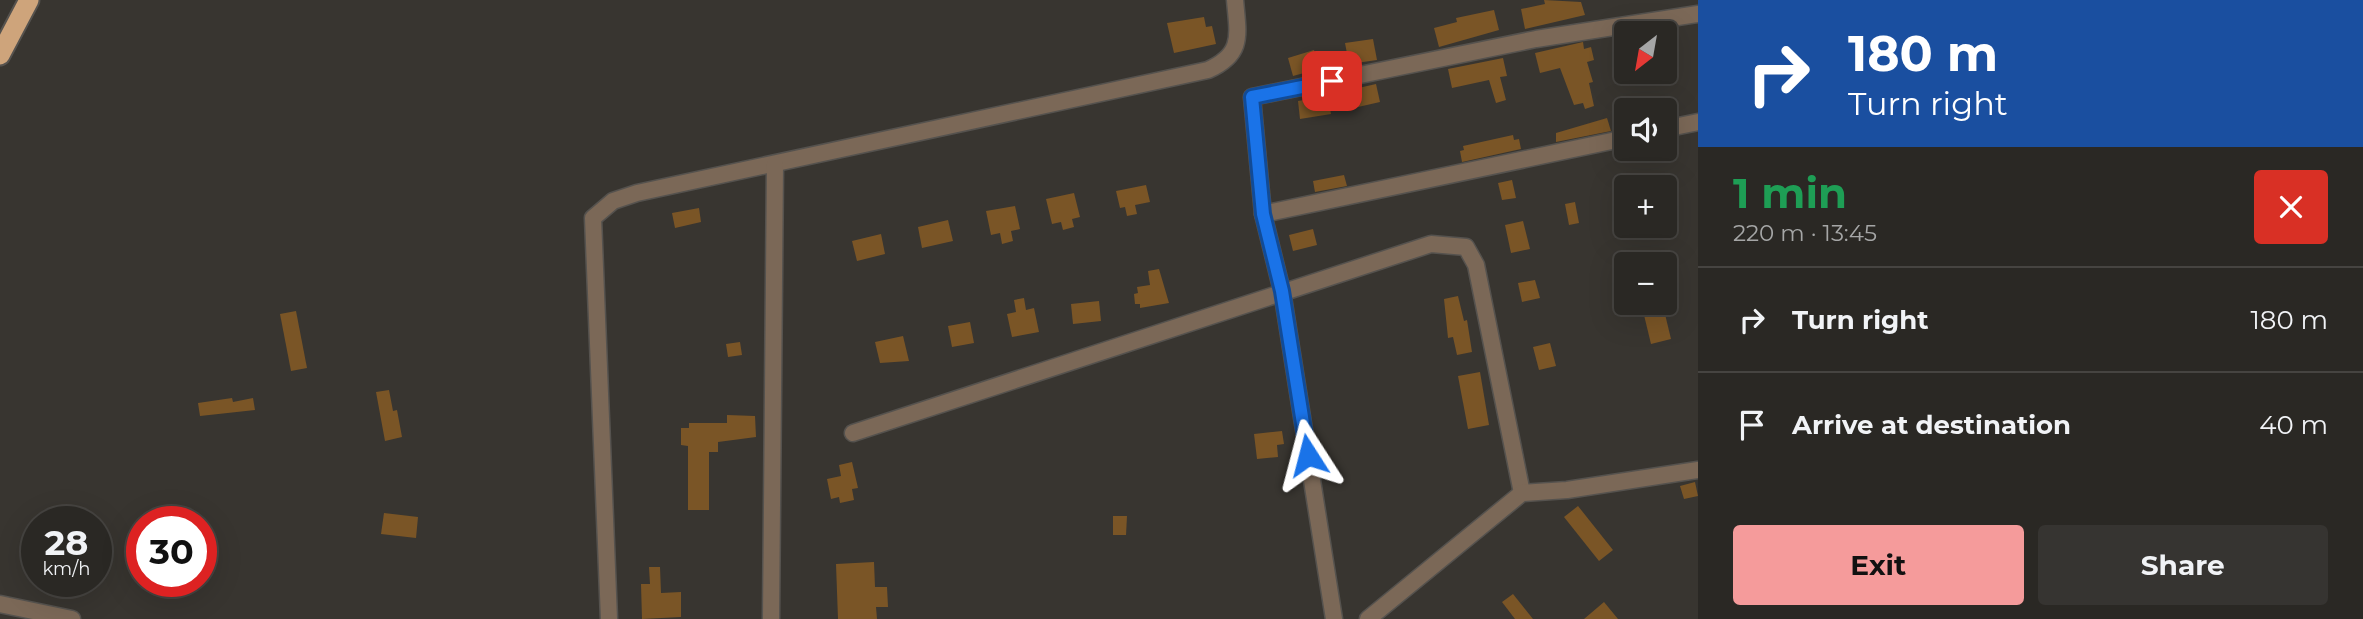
<!DOCTYPE html>
<meta charset="utf-8">
<style>
:root{--surface:#2a2824;--page:#363431;--text:#f1f3f6;--muted:#a5a6a6;--line:#464441;--accent:#f59b9b}
body{margin:0;font-family:Montserrat,sans-serif;background:var(--page);color:var(--text);height:100vh;display:flex;flex-direction:column;font-size:26px;white-space:nowrap}
*{box-sizing:border-box;margin:0}
p{font-size:23px;color:var(--muted)}
.icon{flex:none;width:38px;height:38px;fill:none;stroke:currentColor;stroke-width:2;stroke-linecap:round;stroke-linejoin:round}
.map{position:relative;flex:1;overflow:hidden}
.panel{display:flex;flex-direction:column;background:var(--surface);width:665px}
.panel>*{flex:none}
.top-card{background:#1a4fa0;color:#fff;overflow:hidden}
.needle{width:46px;rotate:211deg}
.tools{position:absolute;left:1614px;top:21px;display:grid;gap:14px}
.tools a{display:grid;place-items:center;width:63px;height:63px;border-radius:7px;background:var(--surface);box-shadow:0 7px 28px #0002,0 0 0 2px var(--line);font-size:35px}
.speed{position:absolute;left:21px;top:506px;display:flex;gap:14px;font-size:35px;font-weight:700;text-align:center}
.speed>*{display:grid;place-content:center;width:91px;height:91px;border-radius:50%;background:var(--surface);box-shadow:0 7px 28px #0002,0 0 0 2px var(--line);line-height:1}
.speed small{font-size:18px;font-weight:400}
.speed .limit{border:10px solid #d22;background:#fff;color:#111}
.pin{position:absolute;display:grid;place-items:center;width:60px;height:60px;color:#fff;margin:-30px;border-radius:14px;box-shadow:0 4px 10px #0006}
.me{position:absolute;width:77px;margin:-38px;rotate:351deg;stroke-linejoin:round;filter:drop-shadow(0 0 5px #0008)}
.turn{display:flex;align-items:center;gap:24px;height:147px;padding:0 35px;font-size:32px}
.turn .icon{width:91px;height:91px;stroke-width:2.5}
.turn b{display:block;font-size:49px;line-height:60px}
.round{display:grid;place-items:center;flex:none;width:74px;height:74px;border-radius:7px;background:var(--page)}
.summary{display:flex;align-items:center;justify-content:space-between;height:119px;padding:0 35px}
h1{font-size:42px;font-weight:700;line-height:52px;color:#1e9e55}
.action{display:flex;gap:14px;margin-top:auto;padding:14px 35px}
.action a{flex:1;height:80px;border-radius:7px;background:var(--accent);color:#111;font-size:28px;font-weight:700;line-height:80px;text-align:center}
.action a+a{background:var(--page);color:var(--text)}
ul{padding:0;list-style:none}
li{display:flex;align-items:center;gap:21px;height:105px;padding:0 35px;border-top:2px solid var(--line)}
li div{flex:1}
li b{display:block;font-size:26px}
li em{font-style:normal}
main{display:flex;flex:1;min-height:0}
.map>svg:first-child{display:block}
.building{fill:#7a5526}
.lines{fill:none;stroke-linecap:round;stroke-linejoin:round}
.minor-casing{stroke:#55524e;stroke-width:19}
.trunk-casing{stroke:#55524e;stroke-width:23}
.minor{stroke:#7b6857;stroke-width:16}
.trunk{stroke:#cea47b;stroke-width:19}
.route-casing{stroke:#114b97;stroke-width:18}
.route{stroke:#1a73e8;stroke-width:12}
</style>
<main>
<div class="map">
<svg width="1698" height="619" viewBox="0 0 1698 619">
<rect width="100%" height="100%" fill="#383530"/>
<!-- building -->
<g class="building">
<polygon points="1544,0 1581,2 1585,15 1525,29 1521,9 1545,4"/>
<polygon points="1494,10 1499,30 1439,47 1434,28 1457,22 1456,18"/>
<polygon points="1204,17 1206,27 1212,26 1216,44 1174,53 1167,23"/>
<polygon points="1373,39 1377,60 1349,64 1345,43"/>
<polygon points="1583,42 1584,49 1591,47 1594,60 1587,62 1593,82 1589,83 1594,106 1585,109 1583,103 1574,105 1560,68 1540,73 1535,53"/>
<polygon points="1314,50 1319,69 1293,76 1288,58"/>
<polygon points="1503,58 1507,76 1500,77 1506,100 1496,103 1489,80 1452,88 1448,69"/>
<polygon points="1376,84 1380,102 1358,107 1354,89"/>
<polygon points="1328,96 1331,114 1300,119 1298,101"/>
<polygon points="1607,118 1611,131 1556,142 1556,133"/>
<polygon points="1513,135 1514,140 1519,139 1521,149 1462,162 1460,151 1464,150 1463,146"/>
<polygon points="1344,175 1347,186 1315,192 1313,181"/>
<polygon points="1512,180 1516,198 1502,200 1498,183"/>
<polygon points="1146,185 1150,202 1135,205 1137,214 1127,216 1125,207 1120,208 1116,191"/>
<polygon points="1074,193 1080,217 1072,219 1074,227 1063,230 1061,222 1052,224 1046,199"/>
<polygon points="1575,202 1579,223 1569,225 1565,204"/>
<polygon points="1015,206 1020,229 1011,231 1013,241 1002,244 1000,233 991,235 986,211"/>
<polygon points="699,208 701,222 675,228 672,213"/>
<polygon points="948,220 953,241 922,248 918,227"/>
<polygon points="1523,221 1530,249 1511,253 1505,225"/>
<polygon points="1313,229 1317,245 1293,251 1289,235"/>
<polygon points="881,234 885,254 857,261 852,241"/>
<polygon points="1159,269 1169,303 1140,308 1140,304 1135,304 1134,294 1138,293 1137,287 1150,285 1148,271"/>
<polygon points="1535,280 1540,298 1522,302 1518,283"/>
<polygon points="1458,296 1464,321 1467,320 1472,352 1457,355 1453,337 1448,338 1444,299"/>
<polygon points="1024,298 1026,310 1034,308 1039,332 1012,337 1007,314 1016,312 1014,300"/>
<polygon points="1099,301 1101,321 1073,324 1071,304"/>
<polygon points="1664,310 1671,339 1651,344 1644,315"/>
<polygon points="296,311 307,368 291,371 280,314"/>
<polygon points="970,322 974,343 952,347 948,326"/>
<polygon points="903,336 909,361 880,363 875,342"/>
<polygon points="740,342 742,355 728,357 726,344"/>
<polygon points="1550,343 1556,366 1539,370 1533,347"/>
<polygon points="1480,372 1489,425 1468,429 1458,376"/>
<polygon points="389,390 393,411 397,410 402,437 385,441 376,392"/>
<polygon points="232,398 233,402 253,398 255,410 200,416 198,403"/>
<polygon points="727,415 755,416 756,437 718,442 718,452 709,452 709,510 688,510 688,446 681,445 681,428 689,428 689,423 727,423"/>
<polygon points="1282,431 1284,444 1277,445 1278,457 1257,459 1254,434"/>
<polygon points="852,462 858,488 852,489 854,500 840,503 839,497 831,499 827,479 841,476 839,465"/>
<polygon points="1695,482 1698,496 1684,499 1680,486"/>
<polygon points="1578,506 1613,550 1599,561 1564,517"/>
<polygon points="384,513 418,517 416,538 381,534"/>
<polygon points="1113,516 1127,516 1126,535 1113,535"/>
<polygon points="874,562 875,587 887,587 888,607 876,607 877,619 838,619 836,564"/>
<polygon points="649,567 660,567 661,593 681,592 681,617 642,619 641,584 650,584"/>
<polygon points="1513,594 1533,619 1515,619 1502,602"/>
<polygon points="1604,602 1618,619 1584,619"/>
</g>
<g class="lines">
<defs>
<g id="minor">
<polyline points="1664,129 1698,122"/>
<polyline points="1263,214 1252,97 1536,39 1698,14"/>
<polyline points="853,433 1431,244 1466,247 1476,265 1522,493"/>
<polyline points="0,604 72,619"/>
<path d="M609 619 593 218 613 201 637 193 1208 70C1244 54 1238 35 1235 0"/>
<polyline points="771,619 775,164"/>
<polyline points="1334,619 1282,291 1263,214 1626,138"/>
<polyline points="1368,619 1522,493 1567,490 1698,470"/>
</g>
<polyline id="trunk" points="0,55 29,0"/>
</defs>
<!-- minor casing -->
<use href="#minor" class="minor-casing"/>
<!-- trunk casing -->
<use href="#trunk" class="trunk-casing"/>
<!-- minor -->
<use href="#minor" class="minor"/>
<!-- trunk -->
<use href="#trunk" class="trunk"/>
</g>
<g class="lines">
<defs>
<polyline id="route" points="1308,455 1282,291 1263,214 1252,97 1332,81"/>
</defs>
<!-- route casing -->
<use href="#route" class="route-casing"/>
<!-- route -->
<use href="#route" class="route"/>
</g>
</svg>
<div class="tools">
<a><svg class="needle" viewBox="-14 -14 28 28"><path d="M0-13l5 13h-10z" fill="#e53935"/><path d="M0 13l5-13h-10z" fill="#a5a6a6"/></svg></a>
<a><svg class="icon" aria-label="sound" viewBox="0 0 24 24"><path d="M4 9h4l5-4v14l-5-4H4zM17 9q2 3 0 6"/></svg></a>
<a>+</a>
<a>−</a>
</div>
<div class="speed"><div>28<small>km/h</small></div><div class="limit">30</div></div>
<div class="pin" style="left:1332px;top:81px;background:#d93025"><svg class="icon" aria-label="arrive" viewBox="0 0 24 24"><path d="M6 21V4h12l-3 4 3 4H6"/></svg></div>
<svg class="me" style="left:1308px;top:455px" viewBox="-20 -20 40 40"><path d="M0-17L14 15 0 8-14 15z" fill="#1a73e8" stroke="#fff" stroke-width="4"/></svg>
</div>
<section class="panel">
<div class="top-card">
<div class="turn"><svg class="icon" aria-label="right" viewBox="0 0 24 24"><path d="M7 20v-9h11M14 6l5 5-5 5"/></svg><div><b>180 m</b>Turn right</div></div>
</div>
<div class="summary"><div><h1>1 min</h1><p>220 m · 13:45</p></div><a class="round" style="background:#d93025;color:#fff"><svg class="icon" aria-label="close" viewBox="0 0 24 24"><path d="M6 6l12 12M18 6L6 18"/></svg></a></div>
<ul>
<li><svg class="icon" aria-label="right" viewBox="0 0 24 24"><path d="M7 20v-9h11M14 6l5 5-5 5"/></svg><div><b>Turn right</b></div><em>180 m</em></li>
<li><svg class="icon" aria-label="arrive" viewBox="0 0 24 24"><path d="M6 21V4h12l-3 4 3 4H6"/></svg><div><b>Arrive at destination</b></div><em>40 m</em></li>
</ul>
<div class="action"><a>Exit</a><a>Share</a></div>
</section>
</main>
